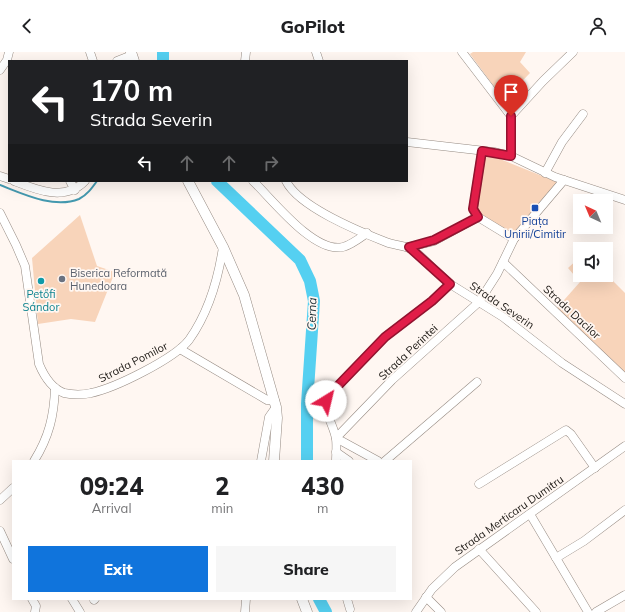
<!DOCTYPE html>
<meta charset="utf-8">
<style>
:root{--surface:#fff;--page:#f6f6f6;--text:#202124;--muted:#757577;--accent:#1074dc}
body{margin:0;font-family:Mulish,sans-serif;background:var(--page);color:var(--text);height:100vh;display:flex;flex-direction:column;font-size:15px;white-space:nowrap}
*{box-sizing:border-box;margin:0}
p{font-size:13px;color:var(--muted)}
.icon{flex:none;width:22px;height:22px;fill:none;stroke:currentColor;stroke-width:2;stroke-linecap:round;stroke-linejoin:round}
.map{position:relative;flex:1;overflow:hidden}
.drawer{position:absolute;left:12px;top:408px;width:400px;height:140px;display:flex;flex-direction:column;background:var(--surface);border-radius:0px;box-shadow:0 4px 16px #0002}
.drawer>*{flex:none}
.top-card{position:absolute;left:8px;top:8px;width:400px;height:122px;border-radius:0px;box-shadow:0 4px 16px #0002;background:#202124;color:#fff;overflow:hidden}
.needle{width:26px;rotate:316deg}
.tools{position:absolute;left:573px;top:142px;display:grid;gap:8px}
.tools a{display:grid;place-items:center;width:40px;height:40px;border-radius:0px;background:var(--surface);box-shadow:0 4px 16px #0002;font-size:20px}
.pin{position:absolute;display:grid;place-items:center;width:34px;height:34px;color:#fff;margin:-41px -17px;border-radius:50% 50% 50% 0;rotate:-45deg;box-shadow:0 0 4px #0007}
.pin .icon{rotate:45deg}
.me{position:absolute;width:44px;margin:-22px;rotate:36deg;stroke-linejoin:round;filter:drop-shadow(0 0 3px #0008)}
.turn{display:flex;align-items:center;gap:14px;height:84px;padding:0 16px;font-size:18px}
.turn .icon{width:52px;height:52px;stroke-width:2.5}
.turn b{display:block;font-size:28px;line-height:34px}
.lanes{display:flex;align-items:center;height:38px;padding:0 16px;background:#0003;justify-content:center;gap:20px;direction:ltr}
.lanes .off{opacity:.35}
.eta{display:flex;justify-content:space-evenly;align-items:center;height:68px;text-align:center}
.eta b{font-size:24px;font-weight:800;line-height:28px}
.cta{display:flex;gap:8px;margin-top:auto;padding:8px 16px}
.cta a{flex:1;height:46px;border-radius:0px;background:var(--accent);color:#fff;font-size:16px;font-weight:800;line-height:46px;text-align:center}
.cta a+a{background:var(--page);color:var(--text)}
header{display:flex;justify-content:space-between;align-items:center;height:52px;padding:0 16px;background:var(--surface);font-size:18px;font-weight:800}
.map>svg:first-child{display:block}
.green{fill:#f8d4ba}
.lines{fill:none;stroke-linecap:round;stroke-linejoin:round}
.stream{stroke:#4499af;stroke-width:2}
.river{stroke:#55d0f1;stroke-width:12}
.minor-casing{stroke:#968b83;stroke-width:9}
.major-casing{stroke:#968b83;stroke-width:11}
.minor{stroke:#fff;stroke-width:8}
.major{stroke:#fff;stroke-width:10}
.route-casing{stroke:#92132f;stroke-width:10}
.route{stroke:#e11d48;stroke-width:7}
.transit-dot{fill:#1a4fb4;stroke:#fff7f2;stroke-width:1.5}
.worship-dot{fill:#6b7280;stroke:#fff7f2;stroke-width:1.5}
.culture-dot{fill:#0f9aa8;stroke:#fff7f2;stroke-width:1.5}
.labels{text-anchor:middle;stroke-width:3.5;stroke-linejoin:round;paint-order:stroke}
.transit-label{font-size:11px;fill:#164399;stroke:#fff7f2}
.worship-label{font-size:11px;fill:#5b616d;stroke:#fff7f2;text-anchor:start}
.culture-label{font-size:11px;fill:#0d838f;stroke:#fff7f2}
.street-label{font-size:11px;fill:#1d1915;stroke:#fff7f2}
.water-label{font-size:12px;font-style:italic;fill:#172c33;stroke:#fff7f2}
</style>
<header><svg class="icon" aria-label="back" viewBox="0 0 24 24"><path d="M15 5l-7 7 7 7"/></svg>GoPilot<svg class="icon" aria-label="person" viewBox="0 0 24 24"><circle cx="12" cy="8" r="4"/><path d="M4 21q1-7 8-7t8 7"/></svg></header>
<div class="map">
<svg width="625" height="560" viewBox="0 0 625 560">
<rect width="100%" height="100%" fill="#fff7f2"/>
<!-- green -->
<g class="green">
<polygon points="473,0 526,0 520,10 530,21 504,48 470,2"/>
<polygon points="490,103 557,130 511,184 481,162 477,155 484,104"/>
<polygon points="80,163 97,214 115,220 95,270 71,267 38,272 32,206"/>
<polygon points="580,205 580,223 606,223 606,222 625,241 625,322 557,256 580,230 568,216"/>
</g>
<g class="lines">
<!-- stream -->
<path class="stream" d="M0 133C23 142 54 157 79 147 87 143 92 136 97 129"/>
<!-- river -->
<g class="river">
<polyline points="163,9 163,0"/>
<polyline points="217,129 300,208 310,229 314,249 307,352 307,409"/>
<polyline points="319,547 326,560"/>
</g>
<defs>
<g id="minor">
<polyline points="90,0 93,9"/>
<polyline points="316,0 319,9"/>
<polyline points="462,0 511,64 511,104"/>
<polyline points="117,9 132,3"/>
<polyline points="245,9 246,0"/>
<polyline points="0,18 7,8 9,0"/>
<polyline points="511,64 543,29 573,0"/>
<polyline points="407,90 494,100 511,104 555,125 625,148"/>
<polyline points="482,99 473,157 478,165 514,187"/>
<polyline points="545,121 562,90 583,62"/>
<polyline points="0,124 9,127"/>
<path d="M14 129C37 138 65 150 85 129"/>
<polyline points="70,129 75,138"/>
<path d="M253 129C272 147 314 202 343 195 351 193 360 186 367 181"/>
<path d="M286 129C299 155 358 179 386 190 396 194 406 193 415 199L450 232 503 265 562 311 625 352"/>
<path d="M0 161 16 193 25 214 39 312C44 324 51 336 64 341 73 343 83 343 91 341 115 336 174 307 189 288 209 260 218 228 223 195"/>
<polyline points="409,195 434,189 478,165"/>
<polyline points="503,210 625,326"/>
<polyline points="180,297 267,348 275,349"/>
<polyline points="336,400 349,409"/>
<path d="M34 409C49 385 54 364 55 336"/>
<polyline points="261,409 269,365 276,355"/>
<path d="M336 409C336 402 337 394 336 387 334 372 320 357 330 342L385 285 432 249 450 232"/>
<polyline points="378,409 336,386 392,328 479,250 497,222 514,187 564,128"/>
<polyline points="385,409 477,330"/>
<polyline points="479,432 566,378 571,382 595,416"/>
<polyline points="0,448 13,436"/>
<polyline points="530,462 588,560"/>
<polyline points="0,479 13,507"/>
<polyline points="479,497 536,560"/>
<polyline points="556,506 584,489 625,458"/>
<polyline points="426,545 441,560"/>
<polyline points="32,547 36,554 35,560"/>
<polyline points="72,547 80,560"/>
<polyline points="347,547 350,557"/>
<polyline points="94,548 95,547"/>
<polyline points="245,560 246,547"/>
<polyline points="416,560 432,537 455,515 625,394"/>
<polyline points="596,560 625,543"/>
</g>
<g id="major">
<polyline points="131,0 134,9"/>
<polyline points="188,129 223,195 244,243 276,355 277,366 274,409"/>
<polyline points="302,547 307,560"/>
</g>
</defs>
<!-- minor casing -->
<use href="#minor" class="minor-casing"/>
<!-- major casing -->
<use href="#major" class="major-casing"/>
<!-- minor -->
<use href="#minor" class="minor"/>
<!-- major -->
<use href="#major" class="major"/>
</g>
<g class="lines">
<defs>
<polyline id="route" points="326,349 330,342 385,285 432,249 450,232 409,195 434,188 478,165 473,157 482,99 511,104 511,64"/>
</defs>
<!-- route casing -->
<use href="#route" class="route-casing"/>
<!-- route -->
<use href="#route" class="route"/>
</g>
<!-- markers -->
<rect class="transit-dot" x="531" y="152" width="8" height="8" rx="2"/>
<circle class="worship-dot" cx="62" cy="227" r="4"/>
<circle class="culture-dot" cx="41" cy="229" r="4"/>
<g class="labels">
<!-- transit labels -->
<g class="transit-label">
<text x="535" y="173">Piața<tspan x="535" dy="13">Unirii/Cimitir</tspan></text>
</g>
<!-- worship labels -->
<g class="worship-label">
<text x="70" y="225">Biserica Reformată<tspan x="70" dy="13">Hunedoara</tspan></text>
</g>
<!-- culture labels -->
<g class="culture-label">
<text x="41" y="246">Petőfi<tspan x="41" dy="13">Sándor</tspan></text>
</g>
<!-- street labels -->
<g class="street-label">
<text transform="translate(502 253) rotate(34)" y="4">Strada Severin</text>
<text transform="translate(572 260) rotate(43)" y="4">Strada Dacilor</text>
<text transform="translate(408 300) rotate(-43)" y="4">Strada Perintei</text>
<text transform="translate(133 310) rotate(-27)" y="4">Strada Pomilor</text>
<text transform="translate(509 463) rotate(-35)" y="4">Strada Merticaru Dumitru</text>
</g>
<!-- water labels -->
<g class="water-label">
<text transform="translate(312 262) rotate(-89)" y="4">Cerna</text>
</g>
</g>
</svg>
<div class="tools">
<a><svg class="needle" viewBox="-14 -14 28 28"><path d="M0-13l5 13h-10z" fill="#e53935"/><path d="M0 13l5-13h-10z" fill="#757577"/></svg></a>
<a><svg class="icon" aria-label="sound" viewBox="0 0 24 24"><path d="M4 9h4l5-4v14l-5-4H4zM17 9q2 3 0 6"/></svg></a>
</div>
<div class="pin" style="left:511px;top:64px;background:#d93025"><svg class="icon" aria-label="arrive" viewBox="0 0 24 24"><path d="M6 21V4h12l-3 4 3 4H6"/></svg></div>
<svg class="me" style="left:326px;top:349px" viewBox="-20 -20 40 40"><circle r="19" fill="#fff"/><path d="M0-13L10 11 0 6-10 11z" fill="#e11d48"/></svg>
<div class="top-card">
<div class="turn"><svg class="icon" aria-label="left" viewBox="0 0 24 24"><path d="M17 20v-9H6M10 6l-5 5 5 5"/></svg><div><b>170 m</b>Strada Severin</div></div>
<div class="lanes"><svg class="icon" aria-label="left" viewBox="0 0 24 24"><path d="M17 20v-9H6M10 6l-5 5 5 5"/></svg><svg class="icon off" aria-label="ahead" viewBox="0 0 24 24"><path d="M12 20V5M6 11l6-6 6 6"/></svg><svg class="icon off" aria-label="ahead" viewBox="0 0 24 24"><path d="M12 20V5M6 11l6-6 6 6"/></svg><svg class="icon off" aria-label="right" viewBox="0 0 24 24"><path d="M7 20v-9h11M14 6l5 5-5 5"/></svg></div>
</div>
<section class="drawer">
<div class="eta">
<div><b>09:24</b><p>Arrival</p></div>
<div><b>2</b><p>min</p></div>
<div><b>430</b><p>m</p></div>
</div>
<div class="cta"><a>Exit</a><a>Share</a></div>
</section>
</div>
